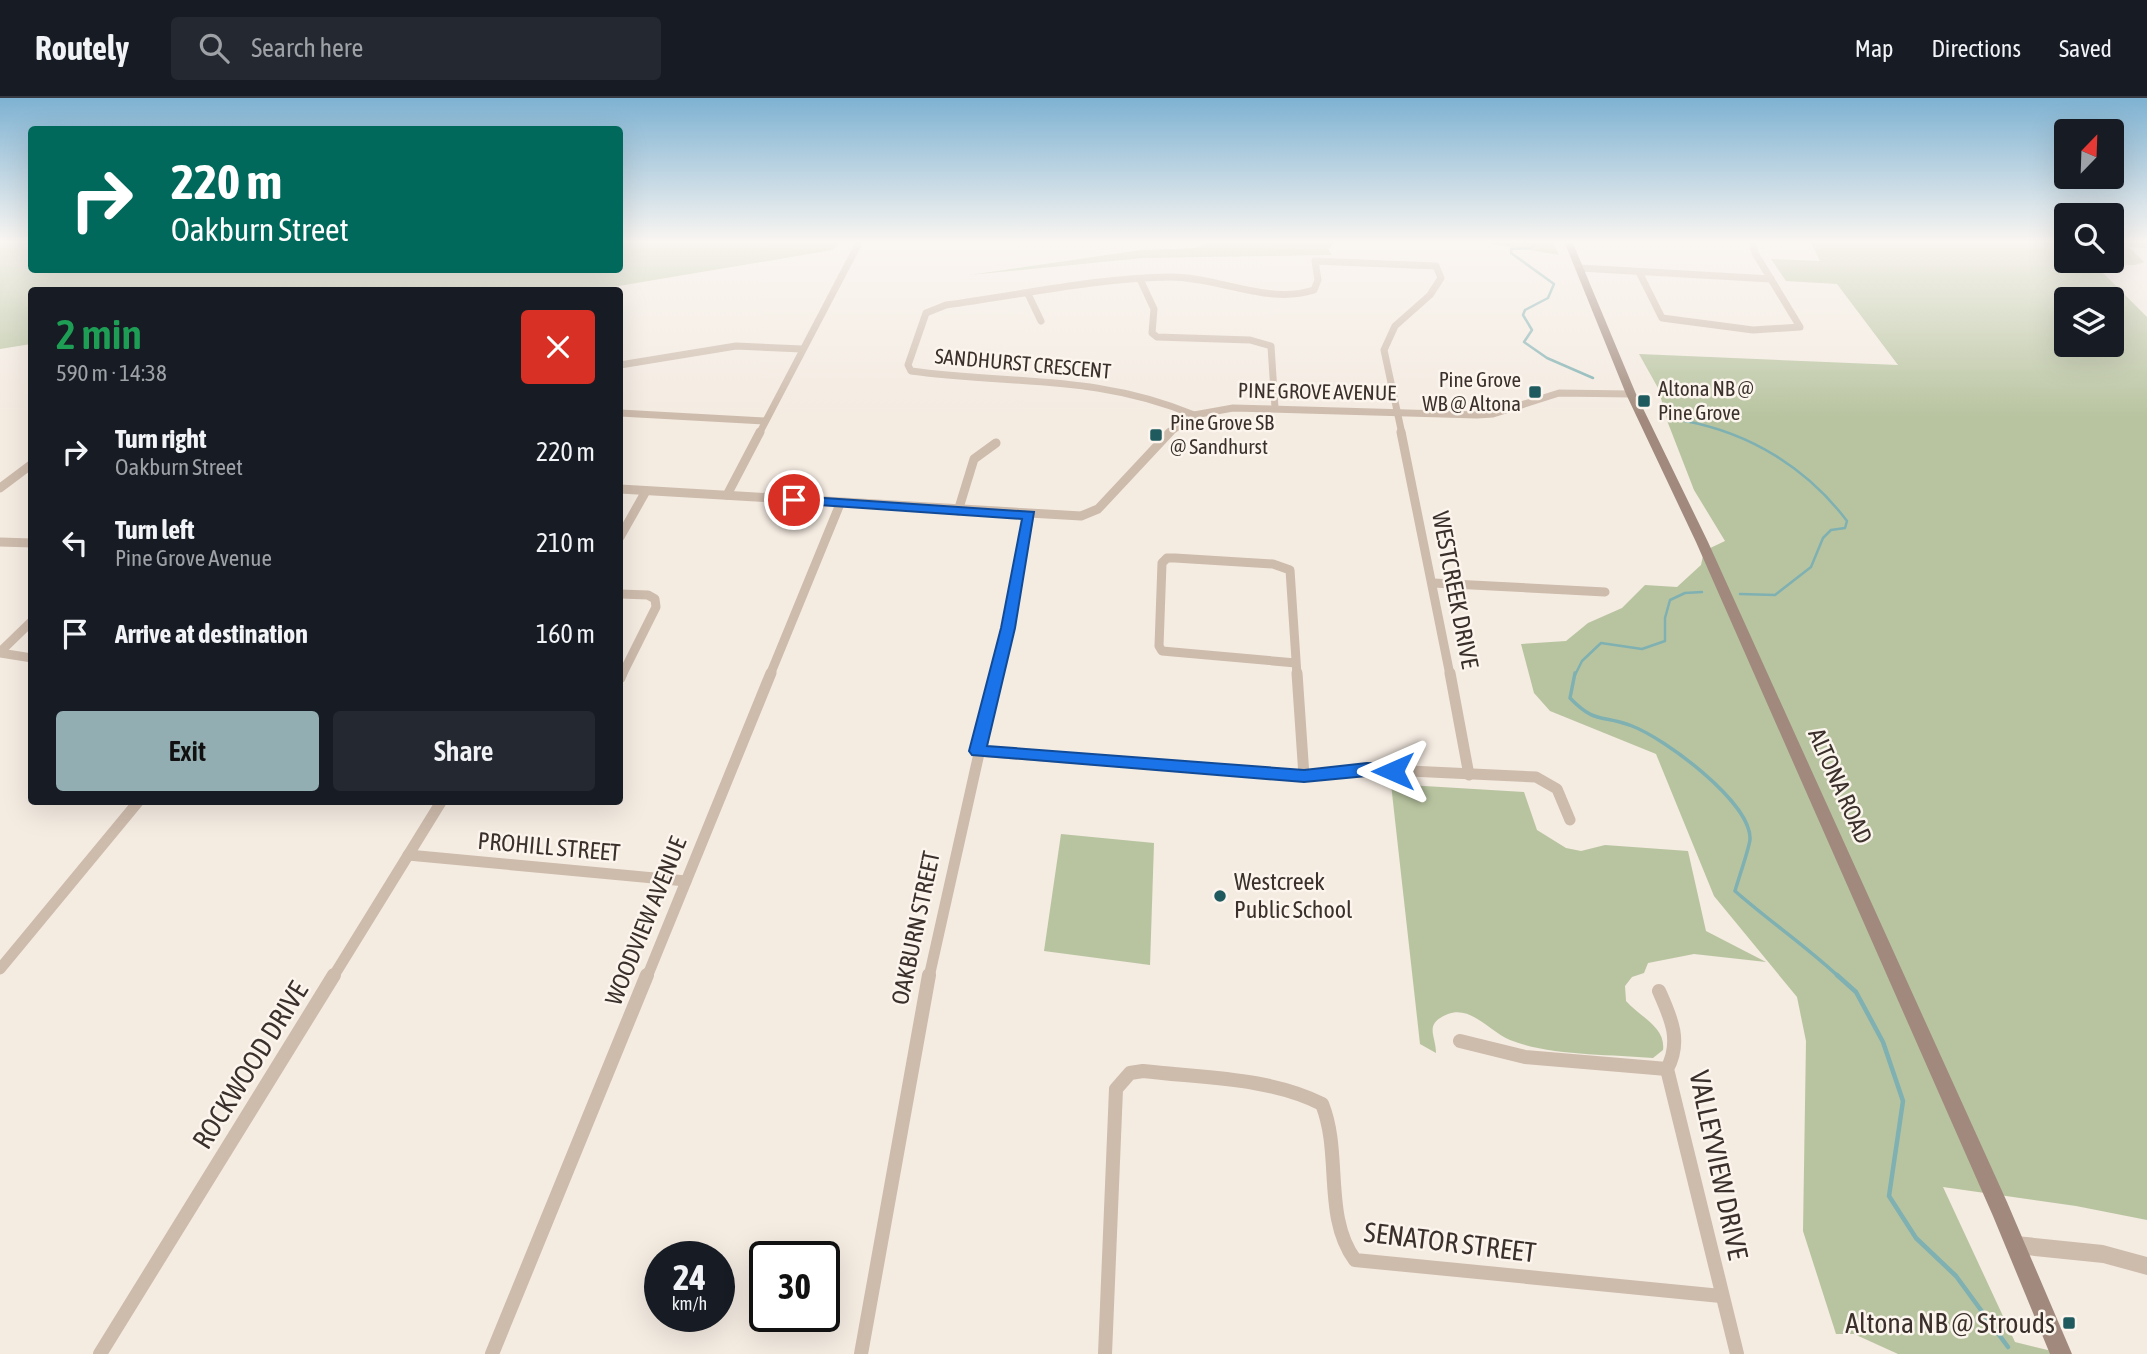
<!DOCTYPE html>
<meta charset="utf-8">
<style>
:root{--surface:#171b24;--page:#242831;--text:#f1f3f6;--muted:#9ea1a6;--line:#363941;--accent:#92aeb2}
body{margin:0;font-family:"Asap Condensed",sans-serif;background:var(--page);color:var(--text);height:100vh;display:flex;flex-direction:column;font-size:26px;white-space:nowrap}
*{box-sizing:border-box;margin:0}
p{font-size:23px;color:var(--muted)}
.icon{flex:none;width:38px;height:38px;fill:none;stroke:currentColor;stroke-width:2;stroke-linecap:round;stroke-linejoin:round}
.map{position:relative;flex:1;overflow:hidden}
.panel{position:absolute;left:28px;top:189px;width:595px;height:518px;display:flex;flex-direction:column;background:var(--surface);border-radius:7px;box-shadow:0 7px 28px #0002}
.panel>*{flex:none}
.banner{position:absolute;left:28px;top:28px;width:595px;height:147px;border-radius:7px;box-shadow:0 7px 28px #0002;background:#00695c;color:#fff;overflow:hidden}
.needle{width:46px;rotate:23deg}
.tools{position:absolute;left:2054px;top:21px;display:grid;gap:14px}
.tools a{display:grid;place-items:center;width:70px;height:70px;border-radius:7px;background:var(--surface);box-shadow:0 7px 28px #0002;font-size:35px}
.speed{position:absolute;left:644px;top:1143px;display:flex;gap:14px;font-size:35px;font-weight:700;text-align:center}
.speed>*{display:grid;place-content:center;width:91px;height:91px;border-radius:50%;background:var(--surface);box-shadow:0 7px 28px #0002;line-height:1}
.speed small{font-size:18px;font-weight:400}
.speed .limit{border:4px solid #111;border-radius:10px;background:#fff;color:#111}
.pin{position:absolute;display:grid;place-items:center;width:60px;height:60px;color:#fff;margin:-30px;border:4px solid #fff;border-radius:50%;box-shadow:0 2px 7px #0007}
.me{position:absolute;width:77px;margin:-38px;rotate:270deg;stroke-linejoin:round;filter:drop-shadow(0 0 5px #0008)}
.turn{display:flex;align-items:center;gap:24px;height:147px;padding:0 28px;font-size:32px}
.turn .icon{width:91px;height:91px;stroke-width:2.5}
.turn b{display:block;font-size:49px;line-height:60px}
.round{display:grid;place-items:center;flex:none;width:74px;height:74px;border-radius:7px;background:var(--page)}
.overview{display:flex;align-items:center;justify-content:space-between;height:119px;padding:0 28px}
h1{font-size:42px;font-weight:600;line-height:52px;color:#1e9e55}
.action{display:flex;gap:14px;margin-top:auto;padding:14px 28px}
.action a{flex:1;height:80px;border-radius:7px;background:var(--accent);color:#111;font-size:28px;font-weight:600;line-height:80px;text-align:center}
.action a+a{background:var(--page);color:var(--text)}
ul{padding:0;list-style:none}
li{display:flex;align-items:center;gap:21px;height:91px;padding:0 28px}
li div{flex:1}
li b{display:block;font-size:26px}
li em{font-style:normal}
header{display:flex;align-items:center;gap:42px;box-sizing:border-box;height:98px;padding:0 35px;background:var(--surface);border-bottom:2px solid var(--line)}
header strong{font-size:33px}
nav{display:flex;gap:38px;margin-inline-start:auto;font-size:24px}
.search{width:490px;height:63px;background:var(--page);display:flex;align-items:center;gap:18px;box-sizing:border-box;padding:0 24px;border-radius:7px;color:var(--muted);font-size:26px}
.map>svg:first-child{display:block}
.green{fill:#b8c4a0;fill-rule:evenodd}
.lines{fill:none;stroke-linecap:round;stroke-linejoin:round}
.stream-far2{stroke:#7fb0b2;stroke-width:2.5}
.stream-far1{stroke:#7fb0b2;stroke-width:3.5}
.stream{stroke:#7fb0b2;stroke-width:4.5}
.minor-far3{stroke:#cdbbac;stroke-width:7}
.minor-far2{stroke:#cdbbac;stroke-width:9}
.minor-far1{stroke:#cdbbac;stroke-width:11}
.minor{stroke:#cdbbac;stroke-width:14}
.tertiary{fill:#cdbbac;fill-rule:evenodd}
.secondary{fill:#a18a7d;fill-rule:evenodd}
.route{fill:#1a73e8;stroke:#114b97;stroke-width:2}
.poi-dot{fill:#1f5a5e;stroke:#fbf5ee;stroke-width:2.5}
.labels{text-anchor:middle;stroke-width:5;stroke-linejoin:round;paint-order:stroke}
.far-street-label{font-size:21px;fill:#3b302b;stroke:#fbf5ee}
.far-poi-label{font-size:21px;fill:#3b302b;stroke:#fbf5ee;text-anchor:start}
.street-label{font-size:24px;fill:#3b302b;stroke:#fbf5ee}
.poi-label{font-size:24px;fill:#3b302b;stroke:#fbf5ee;text-anchor:start}
.near-street-label{font-size:28px;fill:#3b302b;stroke:#fbf5ee}
.near-poi-label{font-size:28px;fill:#3b302b;stroke:#fbf5ee;text-anchor:end}
</style>
<header>
<strong>Routely</strong>
<div class="search"><svg class="icon" aria-label="search" viewBox="0 0 24 24"><circle cx="10" cy="10" r="6"/><path d="M15 15l6 6"/></svg>Search here</div>
<nav><a>Map</a><a>Directions</a><a>Saved</a></nav>
</header>
<div class="map">
<svg width="2147" height="1256" viewBox="0 0 2147 1256">
<rect width="100%" height="100%" fill="#f4ebe1"/>
<!-- green -->
<g class="green">
<polygon points="0,143 31,143 32,172 620,172 620,143 840,143 833,152 595,192 32,192 31,246 0,251"/>
<polygon points="1212,143 1337,143 1328,151 1332,157 1143,160 969,177 1141,152 1195,150"/>
<polygon points="1493,143 1552,143 1559,157 1492,146"/>
<path d="M1810 143H2067V163H2112V143H2147V150L2129 149 2144 164 2135 167 2094 166 2147 219V1122L2076 1108 1943 1089 2015 1244 2064 1256H1898L1854 1236H1836L1803 1133 1806 943 1797 899 1714 798 1656 656 1550 613 1534 595 1521 546 1566 543 1588 525 1622 510 1645 487 1677 489 1701 467 1704 453 1725 443 1694 392 1668 325 1658 290 1639 256 1898 267 1837 186 1786 183 1771 161 1820 163ZM2067 201H2112V247H2067Z"/>
<path d="M1391 686 1524 694 1537 732 1566 750 1581 753 1605 747 1688 753 1706 833 1766 864 1694 856 1648 865 1644 875 1632 879 1625 888 1626 903C1640 919 1666 929 1663 952L1653 960C1609 956 1550 958 1510 942 1490 934 1471 907 1448 916 1423 926 1436 937 1436 955L1420 946Z"/>
<polygon points="1061,736 1154,745 1150,867 1044,853"/>
</g>
<g class="lines">
<!-- stream-far2 -->
<g class="stream-far2">
<polyline points="1538,143 1531,150 1511,151 1511,155 1554,186 1548,200 1525,212 1523,217 1532,232 1524,244 1547,260 1593,280"/>
<path d="M1685 323C1750 335 1807 370 1847 423L1845 430 1831 432 1823 440 1811 469 1775 497 1740 496"/>
<polyline points="1575,577 1582,563 1601,545 1642,551 1665,543 1665,520 1670,502 1685,495 1702,494"/>
</g>
<!-- stream-far1 -->
<path class="stream-far1" d="M1575 575 1570 600C1596 627 1602 616 1632 628 1664 640 1751 704 1750 741 1750 748 1738 782 1735 793 1769 823 1806 848 1839 879"/>
<!-- stream -->
<polyline class="stream" points="1837,877 1856,894 1883,944 1903,1003 1889,1098 1916,1140 1956,1178 2008,1249"/>
<!-- minor-far3 -->
<g class="minor-far3">
<polyline points="1580,170 1771,181"/>
<polyline points="1639,174 1662,220 1753,232 1800,229 1755,155 1752,143"/>
<polyline points="1140,181 1154,211 1152,235 1157,239 1250,242 1271,248 1275,310"/>
<polyline points="1028,196 1041,223"/>
<polyline points="620,267 736,248 802,251"/>
<polyline points="620,315 765,323"/>
<path d="M1194 317C1096 276 1012 287 911 273L908 267 926 215 946 207C1020 197 1096 180 1171 179 1218 179 1267 207 1314 192L1318 182 1315 163 1436 168 1441 180 1430 197 1395 228 1384 252 1402 336"/>
<polyline points="759,336 860,143"/>
<polyline points="1168,336 1194,317 1233,310 1477,317 1493,316 1559,295 1631,296"/>
</g>
<!-- minor-far2 -->
<g class="minor-far2">
<polyline points="1401,334 1450,577"/>
<polyline points="0,390 32,366"/>
<polyline points="620,391 1081,418 1098,411 1170,334"/>
<polyline points="727,397 760,334"/>
<polyline points="958,413 974,361 996,345"/>
<polyline points="620,439 646,393"/>
<polyline points="0,444 32,445"/>
<polyline points="1433,485 1605,494"/>
<polyline points="620,496 648,497 655,501 656,509 622,577"/>
<polyline points="0,554 32,523"/>
<polyline points="0,555 32,560"/>
<polyline points="1296,565 1162,553 1159,548 1162,465 1167,460 1175,460 1273,466 1290,472 1297,577"/>
<polyline points="770,577 840,406"/>
<polyline points="996,577 1030,417"/>
</g>
<!-- minor-far1 -->
<g class="minor-far1">
<polyline points="1297,575 1304,678"/>
<polyline points="1450,575 1469,677"/>
<polyline points="620,580 622,575"/>
<polyline points="977,653 1304,678 1367,671 1536,679 1557,691 1570,722"/>
<polyline points="408,757 686,783"/>
<polyline points="0,871 138,704"/>
<polyline points="333,879 441,704"/>
<polyline points="647,879 771,575"/>
<polyline points="929,879 997,575"/>
</g>
<!-- minor -->
<g class="minor">
<path d="M1659 893C1671 920 1682 943 1667 971L1737 1256"/>
<polyline points="1460,943 1525,959 1667,971"/>
<polyline points="100,1256 334,877"/>
<polyline points="492,1256 647,877"/>
<polyline points="861,1256 929,877"/>
<path d="M1105 1256 1116 991 1130 975 1143 973C1201 980 1269 979 1322 1006 1342 1055 1323 1119 1355 1162L1721 1198"/>
</g>
<!-- tertiary -->
<polygon class="tertiary" points="2016,1138 2103,1147 2147,1159 2147,1177 2103,1165 2016,1156 2010,1153 2007,1147 2010,1141"/>
<!-- secondary -->
<polygon class="secondary" points="1564,143 1572,143 1636,296 1708,444 2007,1104 2072,1256 2050,1256 1993,1118 1696,444 1626,296"/>
</g>
<!-- sky -->
<linearGradient id="sky" x2="0" y2="1"><stop stop-color="#7eb2d2"/><stop offset="0.45" stop-color="#faf6f2"/><stop offset="1" stop-color="#faf6f2" stop-opacity="0"/></linearGradient>
<rect width="2147" height="319" fill="url(#sky)"/>
<!-- route -->
<polygon class="route" points="794,398 1034,414 1015,530 987,648 1304,672 1367,665 1393,666 1401,673 1393,679 1367,678 1304,684 972,657 969,653 1001,530 1022,421 790,405 788,402"/>
<!-- markers -->
<g class="poi-dot">
<rect x="1528" y="287" width="14" height="14" rx="3.5"/>
<rect x="1637" y="296" width="14" height="14" rx="3.5"/>
<rect x="1149" y="330" width="14" height="14" rx="3.5"/>
<circle cx="1220" cy="798" r="7"/>
<rect x="2062" y="1218" width="14" height="14" rx="3.5"/>
</g>
<g class="labels">
<!-- far-street labels -->
<g class="far-street-label">
<text transform="translate(1023 266) rotate(5)" y="7">SANDHURST CRESCENT</text>
<text transform="translate(1317 294) rotate(1)" y="7">PINE GROVE AVENUE</text>
</g>
<!-- far-poi labels -->
<g class="far-poi-label">
<text x="1521" y="289" text-anchor="end">Pine Grove<tspan x="1521" dy="24">WB @ Altona</tspan></text>
<text x="1658" y="298">Altona NB @<tspan x="1658" dy="24">Pine Grove</tspan></text>
<text x="1170" y="332">Pine Grove SB<tspan x="1170" dy="24">@ Sandhurst</tspan></text>
</g>
<!-- street labels -->
<g class="street-label">
<text transform="translate(1455 492) rotate(79)" y="8">WESTCREEK DRIVE</text>
<text transform="translate(1840 688) rotate(66)" y="8">ALTONA ROAD</text>
<text transform="translate(549 749) rotate(5)" y="8">PROHILL STREET</text>
<text transform="translate(646 823) rotate(-68)" y="8">WOODVIEW AVENUE</text>
<text transform="translate(916 830) rotate(-78)" y="8">OAKBURN STREET</text>
</g>
<!-- poi labels -->
<g class="poi-label">
<text x="1234" y="792">Westcreek<tspan x="1234" dy="28">Public School</tspan></text>
</g>
<!-- near-street labels -->
<g class="near-street-label">
<text transform="translate(250 967) rotate(-58)" y="10">ROCKWOOD DRIVE</text>
<text transform="translate(1719 1067) rotate(78)" y="10">VALLEYVIEW DRIVE</text>
<text transform="translate(1450 1144) rotate(7)" y="10">SENATOR STREET</text>
</g>
<!-- near-poi labels -->
<g class="near-poi-label">
<text x="2055" y="1235">Altona NB @ Strouds</text>
</g>
</g>
</svg>
<div class="tools">
<a><svg class="needle" viewBox="-14 -14 28 28"><path d="M0-13l5 13h-10z" fill="#e53935"/><path d="M0 13l5-13h-10z" fill="#9ea1a6"/></svg></a>
<a><svg class="icon" aria-label="search" viewBox="0 0 24 24"><circle cx="10" cy="10" r="6"/><path d="M15 15l6 6"/></svg></a>
<a><svg class="icon" aria-label="layers" viewBox="0 0 24 24"><path d="M12 4l9 5-9 5-9-5zM3 14l9 5 9-5"/></svg></a>
</div>
<div class="speed"><div>24<small>km/h</small></div><div class="limit">30</div></div>
<div class="pin" style="left:794px;top:402px;background:#d93025"><svg class="icon" aria-label="arrive" viewBox="0 0 24 24"><path d="M6 21V4h12l-3 4 3 4H6"/></svg></div>
<svg class="me" style="left:1393px;top:673px" viewBox="-20 -20 40 40"><path d="M0-17L14 15 0 8-14 15z" fill="#1a73e8" stroke="#fff" stroke-width="4"/></svg>
<div class="banner">
<div class="turn"><svg class="icon" aria-label="right" viewBox="0 0 24 24"><path d="M7 20v-9h11M14 6l5 5-5 5"/></svg><div><b>220 m</b>Oakburn Street</div></div>
</div>
<section class="panel">
<div class="overview"><div><h1>2 min</h1><p>590 m · 14:38</p></div><a class="round" style="background:#d93025;color:#fff"><svg class="icon" aria-label="close" viewBox="0 0 24 24"><path d="M6 6l12 12M18 6L6 18"/></svg></a></div>
<ul>
<li><svg class="icon" aria-label="right" viewBox="0 0 24 24"><path d="M7 20v-9h11M14 6l5 5-5 5"/></svg><div><b>Turn right</b><p>Oakburn Street</p></div><em>220 m</em></li>
<li><svg class="icon" aria-label="left" viewBox="0 0 24 24"><path d="M17 20v-9H6M10 6l-5 5 5 5"/></svg><div><b>Turn left</b><p>Pine Grove Avenue</p></div><em>210 m</em></li>
<li><svg class="icon" aria-label="arrive" viewBox="0 0 24 24"><path d="M6 21V4h12l-3 4 3 4H6"/></svg><div><b>Arrive at destination</b></div><em>160 m</em></li>
</ul>
<div class="action"><a>Exit</a><a>Share</a></div>
</section>
</div>
